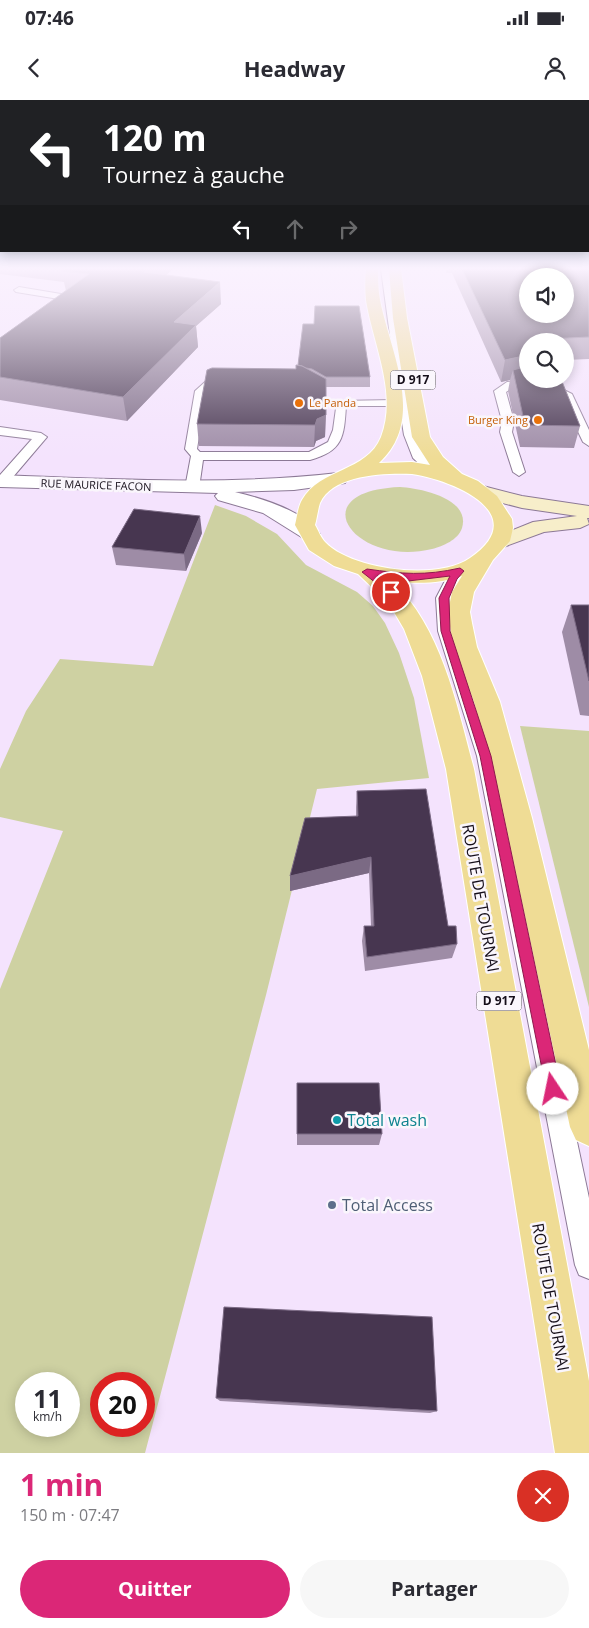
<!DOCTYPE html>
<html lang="fr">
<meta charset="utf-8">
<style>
:root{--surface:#fff;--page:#f7f7f7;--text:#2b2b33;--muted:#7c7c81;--accent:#db2777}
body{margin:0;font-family:"Open Sans",sans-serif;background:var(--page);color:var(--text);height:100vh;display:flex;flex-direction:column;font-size:19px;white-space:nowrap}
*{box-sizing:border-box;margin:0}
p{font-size:16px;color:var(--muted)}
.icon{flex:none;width:28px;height:28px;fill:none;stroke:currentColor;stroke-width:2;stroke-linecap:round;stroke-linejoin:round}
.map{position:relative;height:1353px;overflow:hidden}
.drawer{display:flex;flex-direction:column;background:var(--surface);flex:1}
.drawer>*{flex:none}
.guide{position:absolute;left:0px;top:0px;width:590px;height:152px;box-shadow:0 2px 12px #0003;background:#202124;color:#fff;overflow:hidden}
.controls{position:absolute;left:519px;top:168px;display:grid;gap:10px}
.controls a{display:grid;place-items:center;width:55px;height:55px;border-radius:50%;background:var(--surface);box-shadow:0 2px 12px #0003;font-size:25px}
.speed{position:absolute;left:15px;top:1272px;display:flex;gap:10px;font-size:25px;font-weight:700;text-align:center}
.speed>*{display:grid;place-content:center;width:65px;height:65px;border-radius:50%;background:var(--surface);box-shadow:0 2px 12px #0003;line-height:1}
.speed small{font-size:12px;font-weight:400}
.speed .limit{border:8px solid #d22;background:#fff;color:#111}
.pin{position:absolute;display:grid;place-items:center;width:42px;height:42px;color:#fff;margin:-21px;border:2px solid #fff;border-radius:50%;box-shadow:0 1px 5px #0007}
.me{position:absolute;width:55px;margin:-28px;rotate:349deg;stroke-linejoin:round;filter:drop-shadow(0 0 4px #0008)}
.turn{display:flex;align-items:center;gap:18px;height:105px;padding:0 20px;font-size:22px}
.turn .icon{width:65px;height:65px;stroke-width:2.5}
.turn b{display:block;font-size:35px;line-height:42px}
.lanes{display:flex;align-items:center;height:48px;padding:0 20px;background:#0003;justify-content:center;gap:25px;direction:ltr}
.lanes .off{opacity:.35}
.round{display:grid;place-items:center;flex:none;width:52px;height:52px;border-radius:26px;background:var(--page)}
.headline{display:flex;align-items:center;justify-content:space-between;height:85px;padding:0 20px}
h1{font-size:30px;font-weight:700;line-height:38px;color:var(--accent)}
.cta{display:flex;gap:10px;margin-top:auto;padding:10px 20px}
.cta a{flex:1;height:58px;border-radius:30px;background:var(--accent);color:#fff;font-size:20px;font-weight:700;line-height:58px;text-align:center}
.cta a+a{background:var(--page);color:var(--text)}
.status{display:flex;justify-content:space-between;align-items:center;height:35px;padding:0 25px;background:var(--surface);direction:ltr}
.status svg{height:14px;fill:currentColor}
header{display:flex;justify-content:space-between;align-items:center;height:65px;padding:0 20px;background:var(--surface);font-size:22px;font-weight:700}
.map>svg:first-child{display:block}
.green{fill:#ced1a2;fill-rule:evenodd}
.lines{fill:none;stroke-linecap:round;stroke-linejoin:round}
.service-casing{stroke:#8c7996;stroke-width:2}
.tertiary-casing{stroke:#8c7996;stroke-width:2}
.secondary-casing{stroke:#8c7996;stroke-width:2}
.primary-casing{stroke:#fff;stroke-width:2}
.service{fill:#fff;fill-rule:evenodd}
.tertiary{fill:#fff;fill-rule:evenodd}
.secondary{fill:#f7eeca;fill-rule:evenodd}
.primary{fill:#efdc95;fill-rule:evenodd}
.wall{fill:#9e8ca6}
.shaded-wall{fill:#7b6a84}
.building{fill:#473650;stroke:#7b6a84;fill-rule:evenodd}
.route{fill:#db2777;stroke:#8e194d}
.food-dot{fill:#e8710a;stroke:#faf6fc;stroke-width:2}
.culture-dot{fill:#0f9aa8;stroke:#faf6fc;stroke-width:2}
.service-dot{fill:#5c6f8a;stroke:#faf6fc;stroke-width:2}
.labels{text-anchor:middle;stroke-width:5;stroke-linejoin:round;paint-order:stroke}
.far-food-label{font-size:11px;fill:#c56008;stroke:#faf6fc;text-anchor:start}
.far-street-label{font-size:11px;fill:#150e19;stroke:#faf6fc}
.shield{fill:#faf6fc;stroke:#5a545d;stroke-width:1}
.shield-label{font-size:12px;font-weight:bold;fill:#150e19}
.near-street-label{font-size:16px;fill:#150e19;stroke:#faf6fc}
.near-culture-label{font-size:16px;fill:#0d838f;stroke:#faf6fc;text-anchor:start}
.near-service-label{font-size:16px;fill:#4e5e75;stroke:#faf6fc;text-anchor:start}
</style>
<div class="status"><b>07:46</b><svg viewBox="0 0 49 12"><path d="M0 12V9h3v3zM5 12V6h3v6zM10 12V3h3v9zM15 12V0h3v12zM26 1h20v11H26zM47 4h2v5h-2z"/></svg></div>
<header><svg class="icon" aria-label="back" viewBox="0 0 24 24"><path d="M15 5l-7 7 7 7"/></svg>Headway<svg class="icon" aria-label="person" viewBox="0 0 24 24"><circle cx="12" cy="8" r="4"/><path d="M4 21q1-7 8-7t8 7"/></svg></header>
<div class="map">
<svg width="589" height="1353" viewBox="0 0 589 1353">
<rect width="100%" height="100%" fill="#f4e3fd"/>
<!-- green -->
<g class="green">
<path d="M400 387C419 388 471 398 462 428 458 440 443 446 432 449 355 468 299 391 400 387Z"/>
<path d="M215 405 246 416 277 434 306 465 357 492 373 506 385 523 399 553 414 598 429 678 317 689 266 895 145 1353H0V889L63 731 0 717V669L26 611 60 559 153 566ZM26 1284H69V1326H26ZM101 1284H144V1326H101Z"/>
<polygon points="520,626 589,631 589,907"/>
</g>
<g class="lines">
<defs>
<g id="service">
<path d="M381 169H389L396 221 416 335 425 356 441 369 442 372 441 375H431L413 358 404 335 399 304 394 306H346C344 337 343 351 310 360H203L199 388 192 392 187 391 185 388 191 356 185 349 195 291 205 282 228 277 233 280 213 287 206 292 197 349 200 352H309L328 342 333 330 337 301 394 300 399 302Z"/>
<polygon points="19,187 67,195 72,198 54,211 49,208 59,199 16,192 14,190"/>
<polygon points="533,279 538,280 538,284 514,287 506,292 514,321 512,332 525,372 519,376 513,372 500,332 502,321 494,291 507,282"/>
<polygon points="566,291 572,294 589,330 589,346 583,342 560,294"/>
<polygon points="0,327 41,333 47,337 7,384 0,384 0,375 32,339 0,335"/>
<polygon points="460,467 467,471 460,480 452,498 454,531 495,656 589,1098 589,1179 579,1175 575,1165 477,656 438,531 436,498 448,475 455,468"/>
</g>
<path id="tertiary" d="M338 373 345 375 347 379 345 383 294 390 235 392C261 398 304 411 320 434L317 438 310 440 303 438 263 413 218 400 215 396 218 393 0 387V375C113 379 225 386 338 373Z"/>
<polygon id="secondary" points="479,385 522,396 589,406 589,418 587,418 589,424 580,428 544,432 498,449 491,447 488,443 491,439 533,422 577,416 522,408 472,395 469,391 472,387"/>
<path id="primary" d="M366 169H378C378 179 378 190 380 200 390 252 427 319 379 363L412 362 430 365 412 337 393 218 389 169H401L407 218 430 337 443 357 462 374 478 381 497 396 512 419 513 428 510 441 493 460 474 492 470 512 472 523 477 547 500 602 532 718 589 950V1046L576 1040 570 1027 504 718 474 602 453 547 448 512 452 492 462 476C440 484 415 484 392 481 442 528 457 606 474 669L589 1281V1353H555L446 669 422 576 404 529 394 512 382 497 358 474 334 466 309 450 295 425C297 417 298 407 302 400 320 368 367 372 381 337 398 293 373 244 366 200 365 189 365 179 366 169ZM412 374C453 380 534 414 470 458 438 481 351 470 325 442 321 438 318 430 315 425 317 418 318 409 320 403 333 374 386 373 412 374Z"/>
</defs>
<!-- service casing -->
<use href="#service" class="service-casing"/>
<!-- tertiary casing -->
<use href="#tertiary" class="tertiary-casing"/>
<!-- secondary casing -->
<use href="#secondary" class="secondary-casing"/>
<!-- primary casing -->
<use href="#primary" class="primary-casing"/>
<!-- service -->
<use href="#service" class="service"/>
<!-- tertiary -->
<use href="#tertiary" class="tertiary"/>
<!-- secondary -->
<use href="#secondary" class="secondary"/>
<!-- primary -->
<use href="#primary" class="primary"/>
</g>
<!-- wall -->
<g class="wall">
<polygon points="0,169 173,169 166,175 221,204 196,226 198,247 127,321 0,300 0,238 66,191 64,182 0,174"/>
<polygon points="446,169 589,169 589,259 565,260 565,241 528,241 528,279 580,326 574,348 520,347 508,291 510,280 501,282 452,173 446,173"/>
<polygon points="296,265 370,277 370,287 326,287 325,337 316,341 314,347 199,346 197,324 296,269"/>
<polygon points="202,433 186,471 116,465 112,447"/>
<polygon points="571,505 589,505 589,616 580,615 562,532"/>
<polygon points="357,691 448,826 457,844 452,858 365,871 362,841 364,826 371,826 369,773 290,791 290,776 356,716 356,707"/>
<polygon points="297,983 382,1034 379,1045 297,1045"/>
<polygon points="216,1298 437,1311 430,1313 220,1301"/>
</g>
<!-- shaded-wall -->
<g class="shaded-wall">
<polygon points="147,169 173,169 146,193 144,172"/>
<polygon points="220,182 221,204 196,226 198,247 127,321 123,297 174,222"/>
<polygon points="528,255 528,276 513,270 510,280 501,282 505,260"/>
<polygon points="326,315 325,337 316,341 314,347 315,325 317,319"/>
<polygon points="200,416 202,433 186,471 184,454"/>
<polygon points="371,757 369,773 290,791 290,776"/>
</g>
<!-- building -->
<g class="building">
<polygon points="65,169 147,169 144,172 220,182 174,222 196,225 123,297 0,277 0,238 89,174 62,171"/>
<path d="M462 169H589V237L546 239 547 241H528V255L505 260ZM528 176H565V214H528Z"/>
<polygon points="315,206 359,206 370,277 326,277 312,269 306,268 302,266 298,265 303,224 314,224"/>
<polygon points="296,265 302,266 326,279 326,315 317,319 315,325 197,324 207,270 212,268 296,269"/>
<polygon points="528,266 528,279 561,279 580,326 525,325 513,270"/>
<polygon points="134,409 200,416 184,454 112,447"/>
<polygon points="571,505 589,505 589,581"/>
<polygon points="426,689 448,826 456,826 457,844 367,857 364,826 374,826 371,757 290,776 305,718 358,716 357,691"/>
<polygon points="297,983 379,983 382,1034 297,1034"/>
<polygon points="224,1207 432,1217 437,1311 216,1298"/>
</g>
<!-- sky -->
<linearGradient id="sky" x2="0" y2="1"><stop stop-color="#78b1d3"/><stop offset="0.47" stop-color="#faf2fe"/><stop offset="1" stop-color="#faf2fe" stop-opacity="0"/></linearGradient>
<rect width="589" height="359" fill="url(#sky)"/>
<!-- route -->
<path class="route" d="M460 468 464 471 457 479 449 498 450 531 491 656 561 989 559 994 553 996 548 994 546 989 480 656 441 531 439 498 450 476 408 481 377 476 394 490 395 492 391 495 362 472 367 469C402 474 425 476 460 468Z"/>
<!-- markers -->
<g class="food-dot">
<circle cx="299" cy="303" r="5"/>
<circle cx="538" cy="320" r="5"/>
</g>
<circle class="culture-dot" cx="337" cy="1020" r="5"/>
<circle class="service-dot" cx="332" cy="1105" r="5"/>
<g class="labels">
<!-- far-food labels -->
<g class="far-food-label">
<text x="309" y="307">Le Panda</text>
<text x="528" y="324" text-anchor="end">Burger King</text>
</g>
<!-- far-street labels -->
<g class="far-street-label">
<text transform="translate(96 385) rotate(2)" y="4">RUE MAURICE FACON</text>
</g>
<!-- shield labels -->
<g class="shield">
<rect x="390.5" y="270.5" width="45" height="19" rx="4"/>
<rect x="476.5" y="891.5" width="45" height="19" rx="4"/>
</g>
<g class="shield-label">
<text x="413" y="284">D 917</text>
<text x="499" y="905">D 917</text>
</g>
<!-- near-street labels -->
<g class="near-street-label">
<text transform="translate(481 798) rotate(80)" y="6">ROUTE DE TOURNAI</text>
<text transform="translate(551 1197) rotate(80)" y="6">ROUTE DE TOURNAI</text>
</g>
<!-- near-culture labels -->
<g class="near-culture-label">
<text x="347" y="1026">Total wash</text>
</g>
<!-- near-service labels -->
<g class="near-service-label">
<text x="342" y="1111">Total Access</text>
</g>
</g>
</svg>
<div class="controls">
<a><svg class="icon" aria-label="sound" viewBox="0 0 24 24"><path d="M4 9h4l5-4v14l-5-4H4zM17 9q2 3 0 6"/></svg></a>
<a><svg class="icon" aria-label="search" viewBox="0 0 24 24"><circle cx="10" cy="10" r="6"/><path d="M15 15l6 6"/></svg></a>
</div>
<div class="speed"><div>11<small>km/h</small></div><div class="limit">20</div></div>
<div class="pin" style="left:391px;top:492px;background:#d93025"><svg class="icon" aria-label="arrive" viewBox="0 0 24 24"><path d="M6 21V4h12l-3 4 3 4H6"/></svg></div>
<svg class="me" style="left:553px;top:989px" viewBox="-20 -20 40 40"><circle r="19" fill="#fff"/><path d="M0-13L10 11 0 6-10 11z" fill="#db2777"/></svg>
<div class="guide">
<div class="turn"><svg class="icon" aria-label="left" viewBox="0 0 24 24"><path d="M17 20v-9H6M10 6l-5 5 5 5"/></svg><div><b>120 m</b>Tournez à gauche</div></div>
<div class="lanes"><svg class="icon" aria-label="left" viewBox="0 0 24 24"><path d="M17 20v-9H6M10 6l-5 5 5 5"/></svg><svg class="icon off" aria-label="ahead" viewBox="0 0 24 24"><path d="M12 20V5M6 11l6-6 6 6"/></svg><svg class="icon off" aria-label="right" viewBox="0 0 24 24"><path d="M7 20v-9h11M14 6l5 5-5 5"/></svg></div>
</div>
</div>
<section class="drawer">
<div class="headline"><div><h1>1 min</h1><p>150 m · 07:47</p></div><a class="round" style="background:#d93025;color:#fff"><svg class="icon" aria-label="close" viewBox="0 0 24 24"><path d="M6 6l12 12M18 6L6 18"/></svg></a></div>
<div class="cta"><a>Quitter</a><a>Partager</a></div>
</section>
